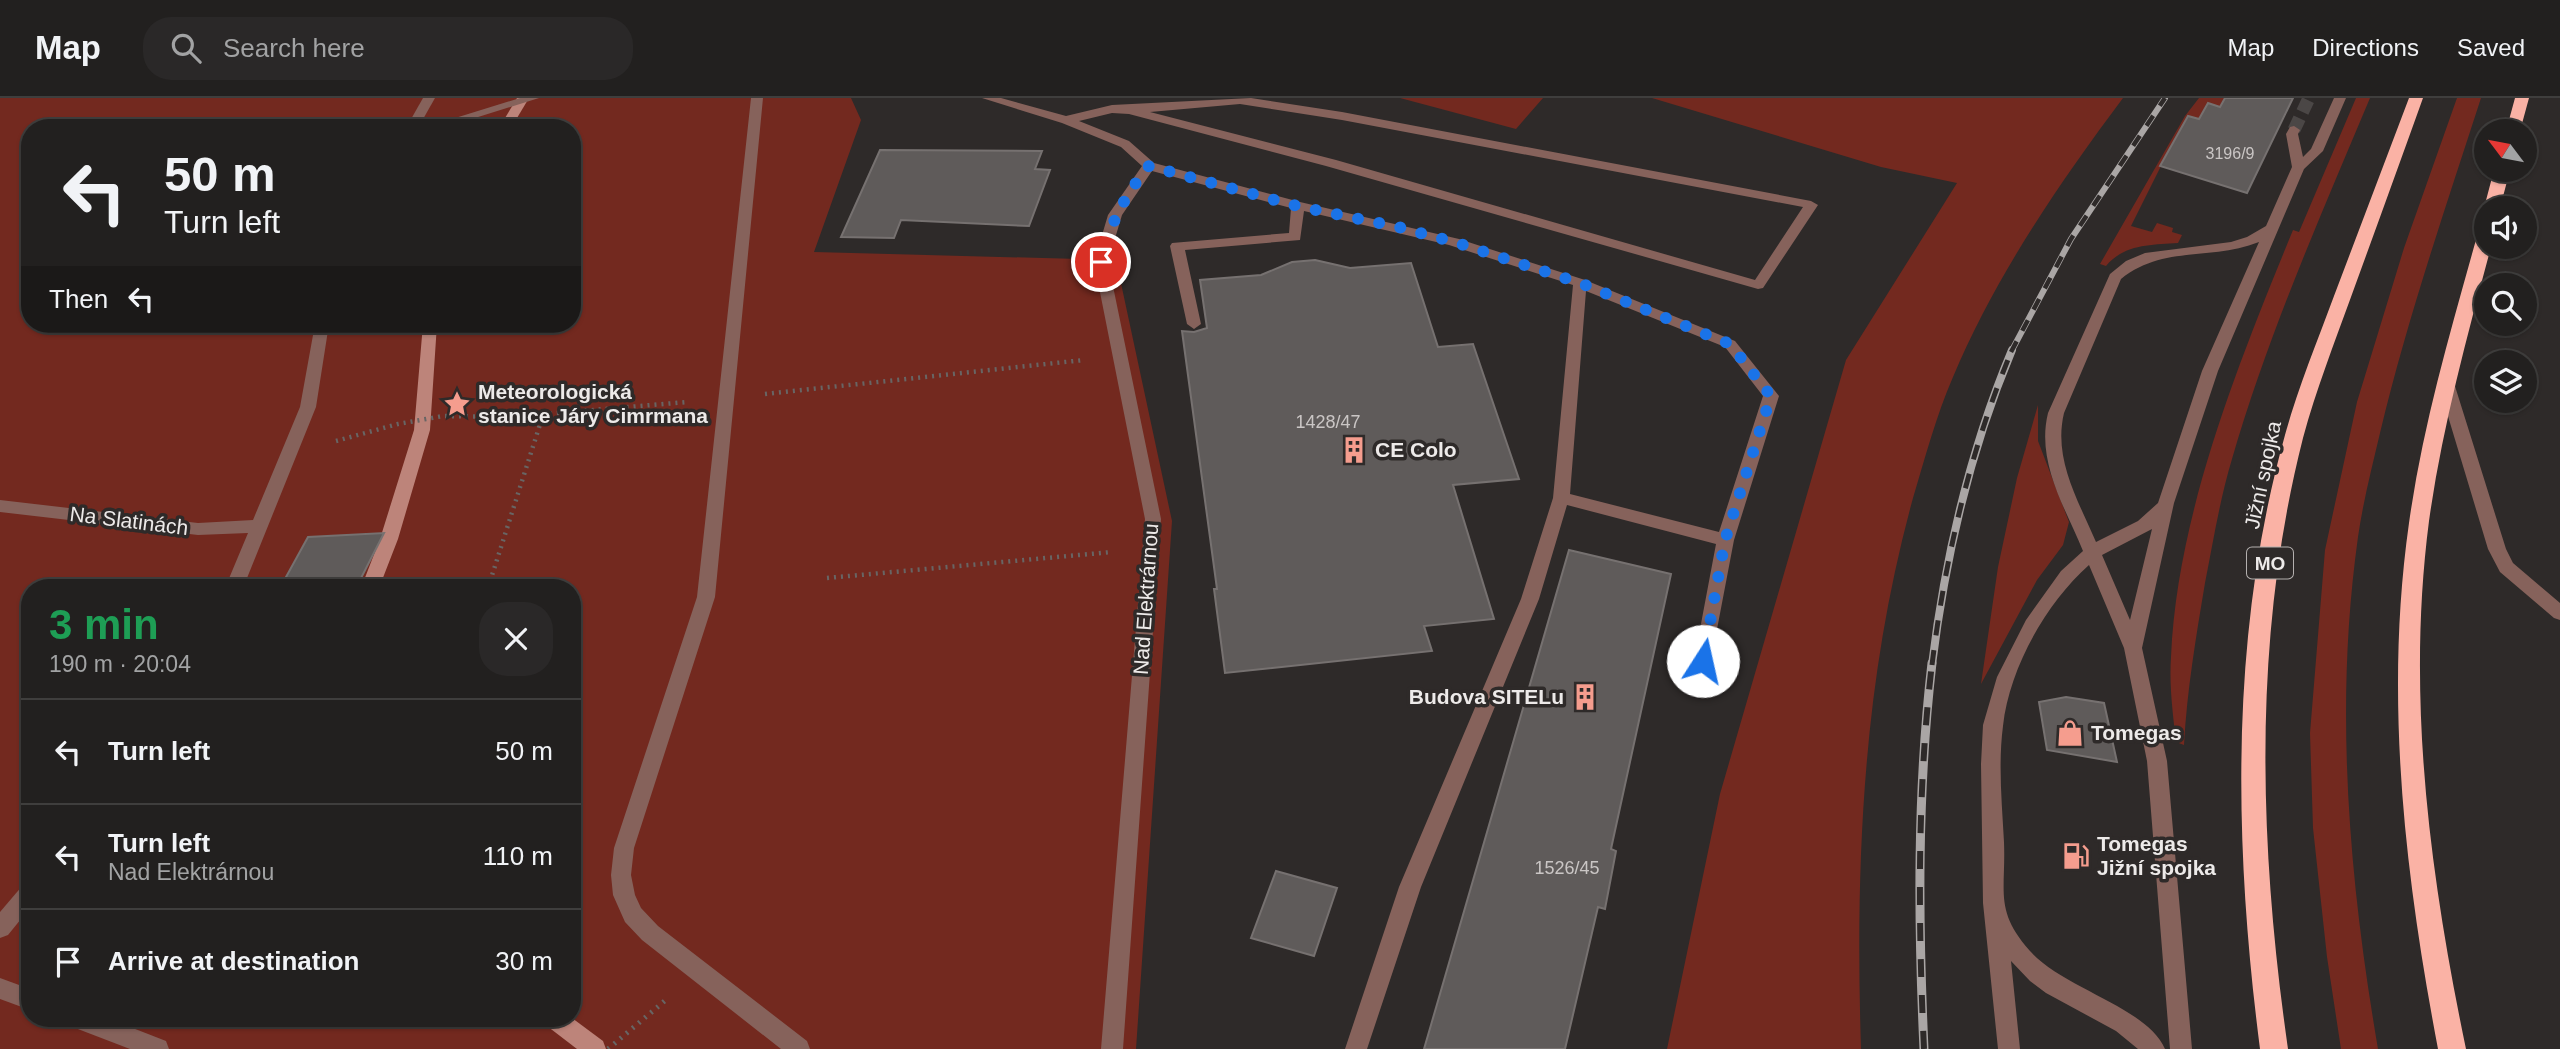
<!DOCTYPE html>
<meta charset="utf-8">
<style>
:root{--surface:#22201f;--page:#2a2828;--text:#f1f3f6;--muted:#a2a3a4;--line:#3f3e3d}
body{margin:0;font-family:Helvetica,sans-serif;background:var(--page);color:var(--text);height:100vh;display:flex;flex-direction:column;font-size:26px;white-space:nowrap}
*{box-sizing:border-box;margin:0}
p{font-size:23px;color:var(--muted)}
.icon{flex:none;width:38px;height:38px;fill:none;stroke:currentColor;stroke-width:2;stroke-linecap:round;stroke-linejoin:round}
.map{position:relative;flex:1;overflow:hidden}
.sheet{position:absolute;left:21px;top:481px;width:560px;height:448px;display:flex;flex-direction:column;background:var(--surface);border-radius:28px;box-shadow:0 2px 5px #0004,0 0 0 2px var(--line)}
.sheet>*{flex:none}
.guide{position:absolute;left:21px;top:21px;width:560px;height:214px;border-radius:28px;box-shadow:0 2px 5px #0004,0 0 0 2px var(--line);background:#22201f;color:var(--text);overflow:hidden}
.needle{width:46px;rotate:302deg}
.fabs{position:absolute;left:2474px;top:21px;display:grid;gap:14px}
.fabs a{display:grid;place-items:center;width:63px;height:63px;border-radius:50%;background:var(--surface);box-shadow:0 2px 5px #0004,0 0 0 2px var(--line);font-size:35px}
.pin{position:absolute;display:grid;place-items:center;width:60px;height:60px;color:#fff;margin:-30px;border:4px solid #fff;border-radius:50%;box-shadow:0 2px 7px #0007}
.me{position:absolute;width:77px;margin:-38px;rotate:10deg;stroke-linejoin:round;filter:drop-shadow(0 0 5px #0008)}
.turn{display:flex;align-items:center;gap:24px;height:147px;padding:0 28px;font-size:32px}
.turn .icon{width:91px;height:91px;stroke-width:2.5}
.turn b{display:block;font-size:49px;line-height:60px}
.then{display:flex;align-items:center;height:66px;padding:0 28px;background:#0003;gap:14px;font-size:26px}
.round{display:grid;place-items:center;flex:none;width:74px;height:74px;border-radius:28px;background:var(--page)}
.summary{display:flex;align-items:center;justify-content:space-between;height:119px;padding:0 28px}
h1{font-size:42px;font-weight:800;line-height:52px;color:#1e9e55}
ul{padding:0;list-style:none}
li{display:flex;align-items:center;gap:21px;height:105px;padding:0 28px;border-top:2px solid var(--line)}
li div{flex:1}
li b{display:block;font-size:26px}
li em{font-style:normal}
header{display:flex;align-items:center;gap:42px;box-sizing:border-box;height:98px;padding:0 35px;background:var(--surface);border-bottom:2px solid var(--line)}
header strong{font-size:33px}
nav{display:flex;gap:38px;margin-inline-start:auto;font-size:24px}
.search{width:490px;height:63px;background:var(--page);display:flex;align-items:center;gap:18px;box-sizing:border-box;padding:0 24px;border-radius:28px;color:var(--muted);font-size:26px}
.map>svg:first-child{display:block}
.green{fill:#73291f;fill-rule:evenodd}
.lines{fill:none;stroke-linecap:round;stroke-linejoin:round}
.stream{fill:#bd847a;fill-rule:evenodd}
.building{fill:#5f5b5a;stroke:#767170;stroke-width:2}
.minor-tunnel{stroke:#4b4746;stroke-width:13;stroke-dasharray:13 7;stroke-linecap:butt}
.path-far1{stroke:#686564;stroke-width:4.5;stroke-dasharray:2 5;stroke-linecap:butt}
.path{stroke:#686564;stroke-width:5;stroke-dasharray:2 6;stroke-linecap:butt}
.minor{fill:#86625b;fill-rule:evenodd}
.highway{fill:#fab2a5;fill-rule:evenodd}
.rail-far2-casing{stroke:#aaa6a5;stroke-width:6}
.rail-far1-casing{stroke:#aaa6a5;stroke-width:8}
.rail-casing{stroke:#aaa6a5;stroke-width:9}
.rail-far2{stroke:#2e2a29;stroke-width:4.5;stroke-dasharray:12;stroke-linecap:butt}
.rail-far1{stroke:#2e2a29;stroke-width:5;stroke-dasharray:15;stroke-linecap:butt}
.rail{stroke:#2e2a29;stroke-width:6;stroke-dasharray:18;stroke-linecap:butt}
.route{stroke:#1a73e8;stroke-width:12;stroke-dasharray:0 21.6}
.labels{text-anchor:middle;stroke-width:7;stroke-linejoin:round;paint-order:stroke}
.far-number-label{font-size:16px;fill:#cac6c5}
.number-label{font-size:18px;fill:#cac6c5}
.shield{fill:#2e2a29;stroke:#b4b0af;stroke-width:2}
.shield-label{font-size:19px;font-weight:bold;fill:#edeae9}
.poi-label{font-size:21px;font-weight:bold;fill:#edeae9;stroke:#2e2a29;text-anchor:start}
.street-label{font-size:21px;fill:#edeae9;stroke:#2e2a29}
</style>
<header>
<strong>Map</strong>
<div class="search"><svg class="icon" aria-label="search" viewBox="0 0 24 24"><circle cx="10" cy="10" r="6"/><path d="M15 15l6 6"/></svg>Search here</div>
<nav><a>Map</a><a>Directions</a><a>Saved</a></nav>
</header>
<div class="map">
<svg width="2560" height="951" viewBox="0 0 2560 951">
<rect width="100%" height="100%" fill="#2e2a29"/>
<!-- green -->
<g class="green">
<path d="M0 0H851L861 22 814 154 1116 162 1172 423 1136 951H0ZM30 30H572V226H30ZM30 490H572V920H30Z"/>
<polygon points="1400,0 1543,0 1516,31"/>
<path d="M1652 0H2123C2058 87 1995 179 1953 279 1936 318 1925 360 1913 400 1863 582 1855 763 1861 951H1667L1720 696 1846 262 1957 85 1881 69Z"/>
<path d="M2199 0H2225L2220 9 2208 6 2199 21 2161 68 2131 128 2152 134 2157 125 2173 130 2172 134 2182 137 2178 145C2151 147 2124 146 2106 168L2100 166 2185 18Z"/>
<path d="M2356 0H2370C2320 119 2268 237 2232 361 2220 401 2213 444 2205 485 2196 539 2187 592 2184 647L2176 644C2173 616 2169 588 2171 559 2177 416 2239 264 2293 132L2299 134Z"/>
<path d="M2457 0H2481C2445 111 2407 222 2380 335 2372 369 2363 404 2358 439 2334 610 2349 781 2378 951H2341L2327 859 2313 730 2310 635 2325 452 2357 304 2404 150Z"/>
<polygon points="2038,307 2038,343 2069,424 2063,447 2037,482 1981,586 1998,469 2017,380"/>
</g>
<g class="lines">
<!-- stream -->
<g class="stream">
<polygon points="517,0 529,0 511,30 499,30"/>
<polygon points="423,226 437,226 430,332 398,441 379,490 361,490 380,441 414,332"/>
<polygon points="544,920 572,920 603,943 606,951 577,951 547,928"/>
</g>
</g>
<!-- building -->
<g class="building">
<polygon points="2225,0 2293,0 2247,95 2160,68 2188,18 2199,21 2208,5 2220,9"/>
<polygon points="880,52 1042,53 1035,71 1050,72 1029,128 901,122 894,140 841,139"/>
<polygon points="1315,162 1350,170 1411,165 1438,249 1473,246 1519,381 1453,387 1494,521 1424,528 1432,553 1225,575 1214,491 1217,491 1182,233 1194,234 1207,230 1200,182 1261,177 1292,164"/>
<polygon points="384,435 356,490 280,490 308,439"/>
<polygon points="1569,452 1671,476 1611,751 1616,753 1605,811 1598,809 1565,951 1424,951"/>
<polygon points="2066,599 2104,605 2117,664 2047,652 2039,604"/>
<polygon points="1276,773 1337,790 1314,858 1251,840"/>
</g>
<g class="lines">
<!-- minor-tunnel -->
<polyline class="minor-tunnel" points="2294,32 2309,0"/>
<!-- path-far1 -->
<g class="path-far1">
<polyline points="765,296 1084,262"/>
<polyline points="336,343 398,326 443,318 511,319 687,304"/>
<polyline points="827,480 1112,454"/>
<polyline points="488,490 543,317"/>
</g>
<!-- path -->
<polyline class="path" points="608,951 667,901"/>
<!-- minor -->
<g class="minor">
<polygon points="423,0 435,0 418,30 406,30"/>
<polygon points="520,0 539,0 443,30 423,30"/>
<polygon points="751,0 763,0 715,499 634,750 631,777 635,797 641,810 658,828 807,943 810,951 781,951 642,842 625,824 613,797 611,777 614,750 697,499"/>
<path d="M982 0H1001L1066 18 1112 7 1251 0 1342 14 1811 103 1818 107 1763 190 1758 191 1326 68 1129 16 1112 15 1079 23 1129 43 1154 65 1300 104 1459 141 1585 182 1735 243 1779 298 1734 442 1710 568 1703 570 1696 568 1694 563 1716 446 1567 407 1539 501 1421 789 1367 951H1345L1399 789 1521 501 1553 400 1573 187 1449 147 1304 113 1300 142 1185 152 1201 226 1194 231 1187 226 1170 148 1172 145 1289 135 1291 110 1152 73 1122 117 1108 164 1161 421 1123 951H1101L1145 421 1094 164 1108 117 1142 68 1121 49 1062 25ZM1240 6 1342 22 1803 109 1755 182 1336 62 1150 14ZM1586 193 1725 249 1763 298 1719 434 1570 396Z"/>
<path d="M2334 0H2346L2323 53 2304 71 2218 273 2174 405 2142 550 2167 663 2192 951H2170L2147 663 2124 550 2089 467C2046 505 2009 571 2003 628 1998 666 2002 706 2004 744 2006 794 1994 812 2030 853 2064 891 2147 909 2165 951H2138L2116 933 2046 895 2030 883 2011 863 2020 951H1998L1983 805 1981 666 1983 627 1997 579 2026 522 2061 473 2083 453C2065 409 2036 364 2048 315L2110 176 2126 163 2145 155 2231 144 2247 139 2266 128 2292 69 2286 36 2290 29 2294 28 2300 32 2298 36 2303 59 2311 51ZM2259 144 2202 273 2158 405 2138 423 2096 444C2078 402 2053 361 2064 315L2121 181C2163 147 2211 163 2259 144ZM2152 431 2130 522 2102 457Z"/>
<polygon points="315,226 329,226 316,309 243,490 225,490 248,435 198,437 0,414 0,402 198,425 253,422 300,309"/>
<polygon points="2446,280 2454,285 2506,451 2513,465 2560,505 2560,522 2554,520 2500,474 2488,451 2438,285"/>
<polygon points="30,785 30,810 8,837 0,840 0,814 23,787"/>
<polygon points="0,880 30,891 30,912 0,901"/>
<polygon points="67,920 107,920 166,943 169,951 130,951 70,928"/>
</g>
<!-- highway -->
<g class="highway">
<path d="M2409 0H2423C2399 67 2375 133 2351 199 2334 246 2316 292 2303 340 2252 540 2259 748 2288 951H2260C2234 748 2229 537 2285 337 2298 290 2317 244 2334 198 2359 132 2384 66 2409 0Z"/>
<polygon points="2515,0 2529,0 2520,33 2506,33"/>
<polygon points="2494,72 2510,72 2500,110 2487,110 2487,114 2484,110"/>
<path d="M2487 126V149H2491C2467 239 2442 330 2429 423 2406 600 2430 778 2466 951H2438C2405 777 2384 601 2409 425 2423 325 2452 228 2479 131Z"/>
</g>
<defs>
<polyline id="rail-far2" points="2011,254 2071,141 2165,0"/>
<path id="rail-far1" d="M1932 567C1945 460 1970 352 2012 252"/>
<path id="rail" d="M1924 951C1918 822 1917 694 1932 565"/>
</defs>
<!-- rail-far2 casing -->
<use href="#rail-far2" class="rail-far2-casing"/>
<!-- rail-far1 casing -->
<use href="#rail-far1" class="rail-far1-casing"/>
<!-- rail casing -->
<use href="#rail" class="rail-casing"/>
<!-- rail-far2 -->
<use href="#rail-far2" class="rail-far2"/>
<!-- rail-far1 -->
<use href="#rail-far1" class="rail-far1"/>
<!-- rail -->
<use href="#rail" class="rail"/>
</g>
<g class="lines">
<!-- route -->
<path class="route" d="M1101 164C1110 126 1124 98 1149 68L1297 108 1398 129 1454 144 1580 185 1730 246 1771 298 1725 442 1703 563"/>
</g>
<!-- icons -->
<defs>
<symbol id="sight-bare" viewBox="-9 -9 18 18"><path d="M0-6L1.8-2.2L6-1.7L2.9 1.2L3.7 5.4L0 3.3L-3.7 5.4L-2.9 1.2L-6-1.7L-1.8-2.2Z" fill="#f59d8e" stroke="#2e2a29" stroke-width="2.5" paint-order="stroke"/></symbol>
<symbol id="building-bare" viewBox="-9 -9 18 18"><path d="M-4-6H4V6H1V3H-1V6H-4ZM-2.5-4.3h1.7v1.8h-1.7ZM.8-4.3h1.7v1.8H.8ZM-2.5-1h1.7V.8h-1.7ZM.8-1h1.7V.8H.8Z" fill="#f59d8e" stroke="#2e2a29" stroke-width="2.5" paint-order="stroke"/></symbol>
<symbol id="shop-bare" viewBox="-9 -9 18 18"><path d="M-5-2.5h2.3a2.7 3.5 0 0 1 5.4 0H5L5.5 6h-11ZM-1.5-2.5h3a1.5 2.3 0 0 0-3 0Z" fill="#f59d8e" stroke="#2e2a29" stroke-width="2.5" paint-order="stroke"/></symbol>
<symbol id="fuel-bare" viewBox="-9 -9 18 18"><path d="M-5.5-6h7V0h2V4h1.3V-2.5L3-4.5l.8-.8L6-3V5H2.5V1h-1V6h-7ZM-4.2-4.7v3.2H.2V-4.7Z" fill="#f59d8e" stroke="#2e2a29" stroke-width="2.5" paint-order="stroke"/></symbol>
</defs>
<g fill-rule="evenodd">
<use href="#sight-bare" x="438" y="287" width="38" height="38"/>
<use href="#building-bare" x="1335" y="333" width="38" height="38"/>
<use href="#building-bare" x="1566" y="580" width="38" height="38"/>
<use href="#shop-bare" x="2051" y="616" width="38" height="38"/>
<use href="#fuel-bare" x="2057" y="739" width="38" height="38"/>
</g>
<g class="labels">
<!-- far-number labels -->
<g class="far-number-label">
<text x="2230" y="61">3196/9</text>
</g>
<!-- number labels -->
<g class="number-label">
<text x="1328" y="330">1428/47</text>
<text x="1567" y="776">1526/45</text>
</g>
<!-- shield labels -->
<rect class="shield" x="2247" y="449.5" width="46" height="31" rx="5"/>
<g class="shield-label">
<text x="2270" y="472">MO</text>
</g>
<!-- poi labels -->
<g class="poi-label">
<text x="478" y="301">Meteorologická<tspan x="478" dy="24">stanice Járy Cimrmana</tspan></text>
<text x="1375" y="359">CE Colo</text>
<text x="1564" y="606" text-anchor="end">Budova SITELu</text>
<text x="2091" y="642">Tomegas</text>
<text x="2097" y="753">Tomegas<tspan x="2097" dy="24">Jižní spojka</tspan></text>
</g>
<!-- street labels -->
<g class="street-label">
<text transform="translate(2263 377) rotate(-78)" y="7">Jižní spojka</text>
<text transform="translate(129 423) rotate(7)" y="7">Na Slatinách</text>
<text transform="translate(1146 501) rotate(-86)" y="7">Nad Elektrárnou</text>
</g>
</g>
</svg>
<div class="fabs">
<a><svg class="needle" viewBox="-14 -14 28 28"><path d="M0-13l5 13h-10z" fill="#e53935"/><path d="M0 13l5-13h-10z" fill="#a2a3a4"/></svg></a>
<a><svg class="icon" aria-label="sound" viewBox="0 0 24 24"><path d="M4 9h4l5-4v14l-5-4H4zM17 9q2 3 0 6"/></svg></a>
<a><svg class="icon" aria-label="search" viewBox="0 0 24 24"><circle cx="10" cy="10" r="6"/><path d="M15 15l6 6"/></svg></a>
<a><svg class="icon" aria-label="layers" viewBox="0 0 24 24"><path d="M12 4l9 5-9 5-9-5zM3 14l9 5 9-5"/></svg></a>
</div>
<div class="pin" style="left:1101px;top:164px;background:#d93025"><svg class="icon" aria-label="arrive" viewBox="0 0 24 24"><path d="M6 21V4h12l-3 4 3 4H6"/></svg></div>
<svg class="me" style="left:1703px;top:563px" viewBox="-20 -20 40 40"><circle r="19" fill="#fff"/><path d="M0-13L10 11 0 6-10 11z" fill="#1a73e8"/></svg>
<div class="guide">
<div class="turn"><svg class="icon" aria-label="left" viewBox="0 0 24 24"><path d="M17 20v-9H6M10 6l-5 5 5 5"/></svg><div><b>50 m</b>Turn left</div></div>
<div class="then">Then<svg class="icon" aria-label="left" viewBox="0 0 24 24"><path d="M17 20v-9H6M10 6l-5 5 5 5"/></svg></div>
</div>
<section class="sheet">
<div class="summary"><div><h1>3 min</h1><p>190 m · 20:04</p></div><a class="round"><svg class="icon" aria-label="close" viewBox="0 0 24 24"><path d="M6 6l12 12M18 6L6 18"/></svg></a></div>
<ul>
<li><svg class="icon" aria-label="left" viewBox="0 0 24 24"><path d="M17 20v-9H6M10 6l-5 5 5 5"/></svg><div><b>Turn left</b></div><em>50 m</em></li>
<li><svg class="icon" aria-label="left" viewBox="0 0 24 24"><path d="M17 20v-9H6M10 6l-5 5 5 5"/></svg><div><b>Turn left</b><p>Nad Elektrárnou</p></div><em>110 m</em></li>
<li><svg class="icon" aria-label="arrive" viewBox="0 0 24 24"><path d="M6 21V4h12l-3 4 3 4H6"/></svg><div><b>Arrive at destination</b></div><em>30 m</em></li>
</ul>
</section>
</div>
